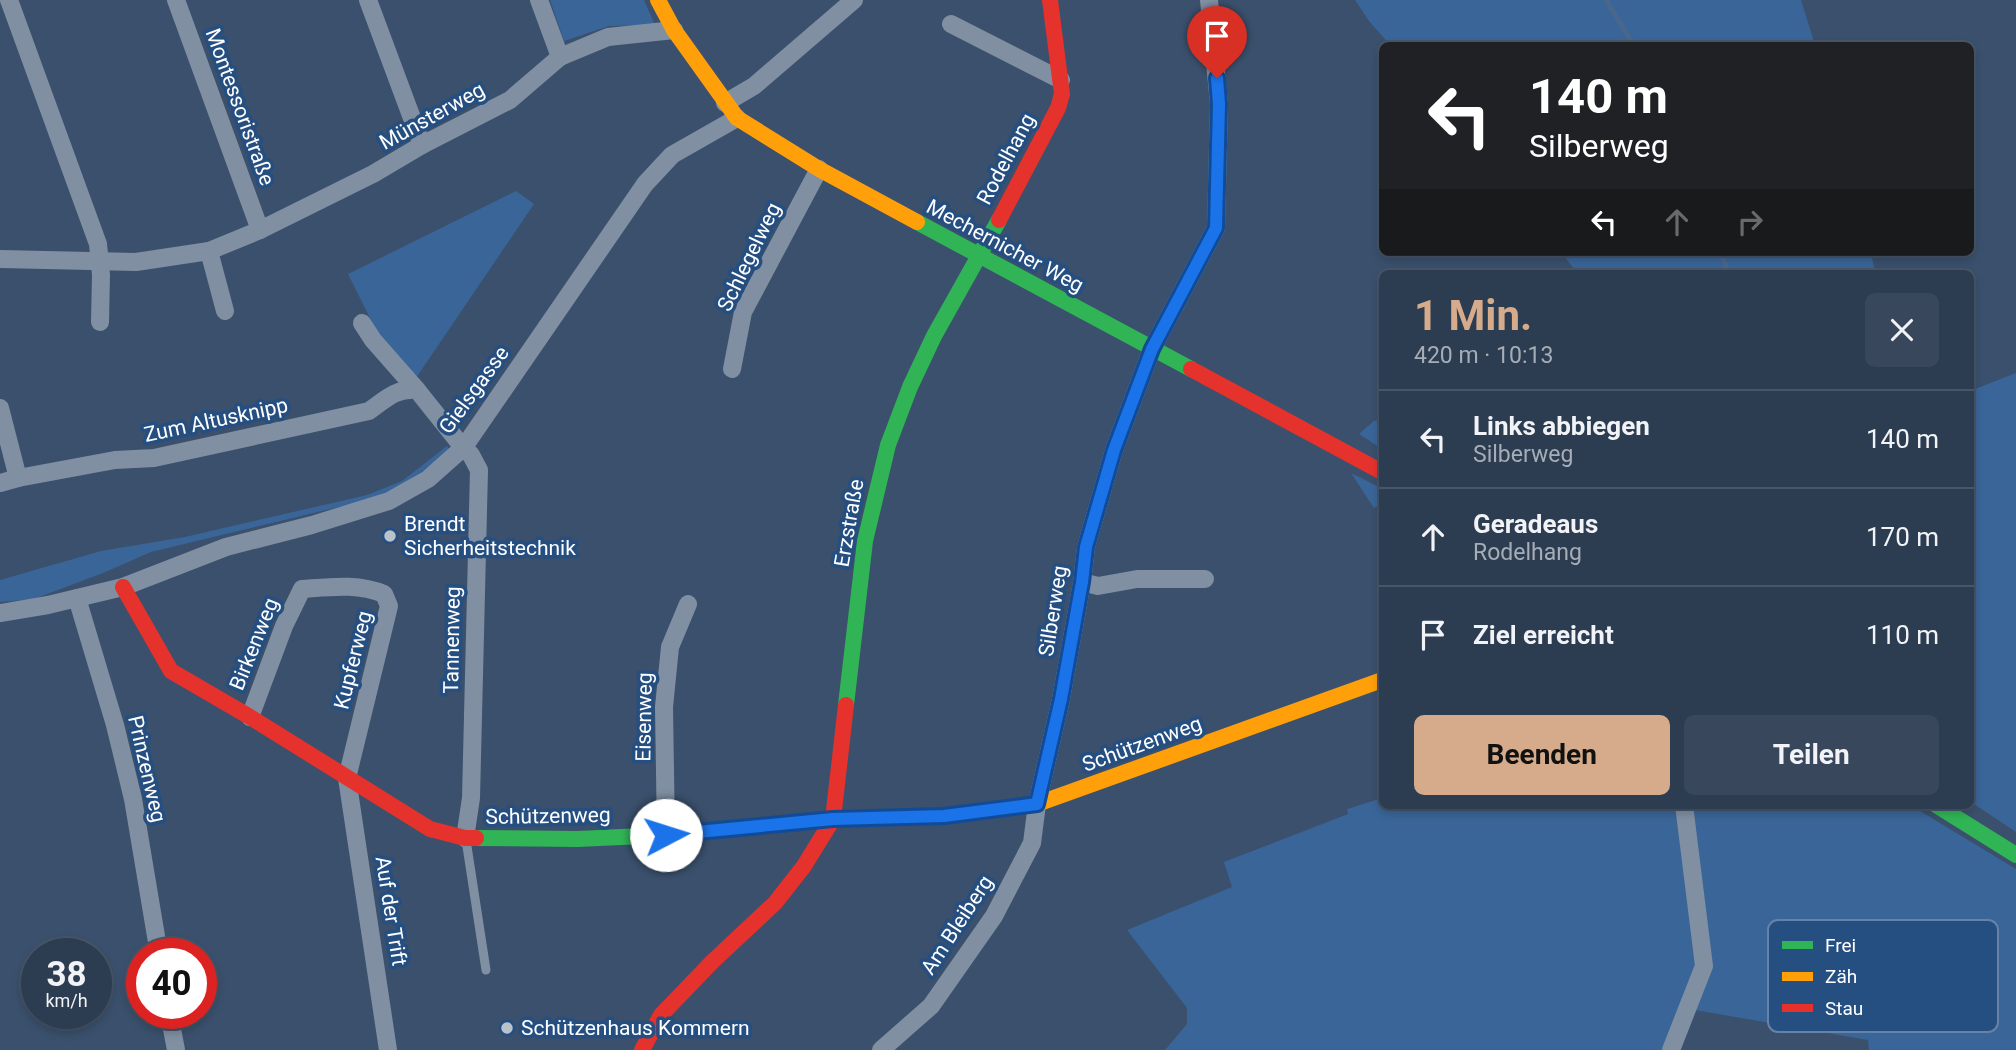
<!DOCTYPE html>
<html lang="de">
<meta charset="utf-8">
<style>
:root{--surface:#2c3c51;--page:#38475b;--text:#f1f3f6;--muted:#a6adb7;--line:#485668;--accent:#d6ab8b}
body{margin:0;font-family:Roboto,sans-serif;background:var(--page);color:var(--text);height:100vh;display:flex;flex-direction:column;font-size:26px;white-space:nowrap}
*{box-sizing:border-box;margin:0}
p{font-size:23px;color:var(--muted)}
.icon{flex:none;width:38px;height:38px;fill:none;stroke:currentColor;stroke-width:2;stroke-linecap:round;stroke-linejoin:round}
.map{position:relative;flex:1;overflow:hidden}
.panel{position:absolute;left:1379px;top:270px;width:595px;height:539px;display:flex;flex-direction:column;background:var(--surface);border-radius:10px;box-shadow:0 4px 10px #0003,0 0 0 2px var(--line)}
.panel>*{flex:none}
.hud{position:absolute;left:1379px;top:42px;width:595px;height:214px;border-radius:10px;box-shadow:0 4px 10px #0003,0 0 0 2px var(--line);background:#202124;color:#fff;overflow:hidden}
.speed{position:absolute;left:21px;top:938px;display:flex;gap:14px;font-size:35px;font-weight:700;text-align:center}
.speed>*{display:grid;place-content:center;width:91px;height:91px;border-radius:50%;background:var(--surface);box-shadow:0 4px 10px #0003,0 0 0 2px var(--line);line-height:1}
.speed small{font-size:18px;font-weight:400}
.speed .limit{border:10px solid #d22;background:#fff;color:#111}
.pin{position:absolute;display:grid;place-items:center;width:60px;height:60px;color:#fff;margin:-72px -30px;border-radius:50% 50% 50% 0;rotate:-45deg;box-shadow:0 0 7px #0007}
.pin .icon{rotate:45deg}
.me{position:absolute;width:77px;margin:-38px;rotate:85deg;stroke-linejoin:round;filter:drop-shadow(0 0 5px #0008)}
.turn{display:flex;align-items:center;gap:24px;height:147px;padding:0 35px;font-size:32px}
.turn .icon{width:91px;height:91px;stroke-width:2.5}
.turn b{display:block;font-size:49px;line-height:60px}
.lanes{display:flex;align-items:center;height:66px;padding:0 35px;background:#0003;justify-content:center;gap:35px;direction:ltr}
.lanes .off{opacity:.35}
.round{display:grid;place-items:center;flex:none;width:74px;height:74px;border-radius:10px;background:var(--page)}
.overview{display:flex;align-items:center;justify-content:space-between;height:119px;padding:0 35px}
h1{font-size:42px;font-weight:700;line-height:52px;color:var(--accent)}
.action{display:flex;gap:14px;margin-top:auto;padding:14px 35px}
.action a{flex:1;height:80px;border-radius:10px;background:var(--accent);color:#111;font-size:28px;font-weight:700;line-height:80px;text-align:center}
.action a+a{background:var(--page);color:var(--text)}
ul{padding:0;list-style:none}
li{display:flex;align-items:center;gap:21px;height:98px;padding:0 35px;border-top:2px solid var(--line)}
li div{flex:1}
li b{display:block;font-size:26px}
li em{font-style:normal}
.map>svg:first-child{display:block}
.green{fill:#3a6598}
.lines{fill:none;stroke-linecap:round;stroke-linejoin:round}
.stream{stroke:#49678b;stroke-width:5}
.lane{stroke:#8090a2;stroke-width:9}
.street{stroke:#8090a2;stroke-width:18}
.fast{stroke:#30b455;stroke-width:16}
.slow{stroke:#ff9f0a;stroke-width:16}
.jam{stroke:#e5322d;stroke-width:16}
.route-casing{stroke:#114b97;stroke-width:18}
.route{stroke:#1a73e8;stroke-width:12}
.poi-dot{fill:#bac2cc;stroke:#254e81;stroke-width:2.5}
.labels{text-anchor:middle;stroke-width:7;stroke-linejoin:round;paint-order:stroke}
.street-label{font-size:21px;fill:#fff;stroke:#254e81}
.poi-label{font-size:21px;fill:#fff;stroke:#254e81;text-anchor:start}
.key{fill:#254e81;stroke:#6683a7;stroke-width:2}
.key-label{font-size:19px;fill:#fff}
</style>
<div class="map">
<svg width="2016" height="1050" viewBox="0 0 2016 1050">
<rect width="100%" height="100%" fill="#3a506c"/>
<!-- green -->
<g class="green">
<polygon points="550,0 644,0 655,25 609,26 564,41"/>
<polygon points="1355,0 1801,0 1815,45 1390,45 1369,21"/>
<polygon points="516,191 534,204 416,378 380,338 348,274"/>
<polygon points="1561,252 1871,252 1875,273 1577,273"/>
<polygon points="2016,373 2016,832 1971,802 1970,391"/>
<polygon points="1382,419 1382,449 1359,434 1374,421"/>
<path d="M447 446 449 449C426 472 400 486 372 499L151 552 103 573 34 599 0 602V580L101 551 185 537 367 495 402 481Z"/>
<polygon points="1351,473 1381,488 1382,503 1374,508"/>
<polygon points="1382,798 1382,805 1910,805 2016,869 2016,1050 1869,1050 1868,1040 1695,1010 1680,1050 1165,1050 1187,1024 1187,1008 1127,930 1232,887 1224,862 1348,814 1347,809"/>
</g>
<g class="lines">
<!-- stream -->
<g class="stream">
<polyline points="1606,0 1634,46"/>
<polyline points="1721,252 1728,273"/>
</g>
<!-- lane -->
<polyline class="lane" points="466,840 486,970"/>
<!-- street -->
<g class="street">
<polyline points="9,0 98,244 101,275 100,322"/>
<polyline points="176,0 260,230"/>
<polyline points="368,0 422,145"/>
<polyline points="539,0 560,57"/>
<polyline points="951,24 1061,80"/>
<polyline points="725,103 754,86 854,0"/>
<polyline points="209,251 225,311"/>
<polyline points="0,259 136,262 209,251 260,230 373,174 422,145 510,100 560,57 608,37 674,30"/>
<polyline points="362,323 373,340 417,390"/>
<polyline points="732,369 743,312 819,169"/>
<path d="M0 408 18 478 115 460 154 458 369 411C386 399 396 388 417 390L457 440 471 455 479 470 471 798 465 838"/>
<polyline points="0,483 18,478"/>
<polyline points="1082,582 1098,586 1137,579 1205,579"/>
<polyline points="77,598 115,725 133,799 159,954"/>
<polyline points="0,613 48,605 123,587 226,547 312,525 389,501 428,479 464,447 645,184 672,155 737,118"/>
<path d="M250 717 284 626 302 589C330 587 358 583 384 594L389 606 347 778 388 1050"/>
<polyline points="666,835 664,707 670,647 688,604"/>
<polyline points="169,1013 176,1050"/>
<polyline points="881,1050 931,1006 994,916 1032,843 1037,804 1061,699 1082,582 1086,547 1114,450 1152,349 1216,228 1219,104 1209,0"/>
<polyline points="1671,1050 1704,966 1684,805"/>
</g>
<!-- fast -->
<g class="fast">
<polyline points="917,222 1191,369"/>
<polyline points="846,705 865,541 888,445 910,387 934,336 999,220"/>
<polyline points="1936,805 2016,855"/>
<polyline points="476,838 577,839 666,835 832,819"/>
</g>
<!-- slow -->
<g class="slow">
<polyline points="658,0 674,30 737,118 819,169 917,222"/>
<polyline points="832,819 944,816 1037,804 1382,680"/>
</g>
<!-- jam -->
<g class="jam">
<polyline points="999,220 1058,108 1062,94 1050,0"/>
<polyline points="1191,369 1382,472"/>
<polyline points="123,587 171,671 250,717 430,829 465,838 476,838"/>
<polyline points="642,1050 661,1015 712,962 775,903 804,866 833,819 846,705"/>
</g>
</g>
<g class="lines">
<defs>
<polyline id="route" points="666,835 833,819 944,816 1037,804 1061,699 1082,582 1086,547 1114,450 1152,349 1216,228 1219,104 1217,78"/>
</defs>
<!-- route casing -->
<use href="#route" class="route-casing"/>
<!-- route -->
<use href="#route" class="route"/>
</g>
<!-- markers -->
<g class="poi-dot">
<circle cx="390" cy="536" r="7"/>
<circle cx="507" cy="1028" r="7"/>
</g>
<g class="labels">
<!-- street labels -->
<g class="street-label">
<text transform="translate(240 107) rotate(70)" y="7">Montessoristraße</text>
<text transform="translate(432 116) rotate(-29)" y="7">Münsterweg</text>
<text transform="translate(1006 159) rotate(-62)" y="7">Rodelhang</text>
<text transform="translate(1005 246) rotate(28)" y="7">Mechernicher Weg</text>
<text transform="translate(749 257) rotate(-64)" y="7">Schlegelweg</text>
<text transform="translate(474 390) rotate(-54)" y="7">Gielsgasse</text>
<text transform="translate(216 420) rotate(-12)" y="7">Zum Altusknipp</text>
<text transform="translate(849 523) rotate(-80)" y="7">Erzstraße</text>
<text transform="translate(1053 611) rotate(-81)" y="7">Silberweg</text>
<text transform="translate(452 640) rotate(-89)" y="7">Tannenweg</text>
<text transform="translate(254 644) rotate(-68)" y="7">Birkenweg</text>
<text transform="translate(353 660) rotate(-76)" y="7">Kupferweg</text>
<text transform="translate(644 717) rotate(-89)" y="7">Eisenweg</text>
<text transform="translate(1142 744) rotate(-20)" y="7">Schützenweg</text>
<text transform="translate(147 769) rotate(77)" y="7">Prinzenweg</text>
<text transform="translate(548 816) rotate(-1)" y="7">Schützenweg</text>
<text transform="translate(391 911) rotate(81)" y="7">Auf der Trift</text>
<text transform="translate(957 925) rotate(-57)" y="7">Am Bleiberg</text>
</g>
<!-- poi labels -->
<g class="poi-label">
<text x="404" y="531">Brendt<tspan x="404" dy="24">Sicherheitstechnik</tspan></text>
<text x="521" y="1035">Schützenhaus Kommern</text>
</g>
</g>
<!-- legend -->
<rect x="1768" y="920" width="230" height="112" rx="10" class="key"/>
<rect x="1782" y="941" width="31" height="8" fill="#30b455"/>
<rect x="1782" y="972" width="31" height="9" fill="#ff9f0a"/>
<rect x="1782" y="1004" width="31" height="8" fill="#e5322d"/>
<g class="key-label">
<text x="1825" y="952">Frei</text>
<text x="1825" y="983">Zäh</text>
<text x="1825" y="1015">Stau</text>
</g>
</svg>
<div class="speed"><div>38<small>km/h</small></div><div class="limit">40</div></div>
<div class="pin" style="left:1217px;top:78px;background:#d93025"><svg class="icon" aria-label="arrive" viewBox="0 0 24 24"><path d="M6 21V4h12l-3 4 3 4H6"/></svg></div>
<svg class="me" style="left:666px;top:835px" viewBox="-20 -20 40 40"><circle r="19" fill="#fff"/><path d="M0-13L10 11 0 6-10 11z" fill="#1a73e8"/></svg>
<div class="hud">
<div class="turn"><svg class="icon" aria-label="left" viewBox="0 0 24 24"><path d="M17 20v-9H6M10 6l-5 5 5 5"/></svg><div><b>140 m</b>Silberweg</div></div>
<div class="lanes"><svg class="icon" aria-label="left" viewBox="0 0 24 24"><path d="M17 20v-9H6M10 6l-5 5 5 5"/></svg><svg class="icon off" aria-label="ahead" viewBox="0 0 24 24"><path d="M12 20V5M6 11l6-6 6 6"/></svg><svg class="icon off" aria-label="right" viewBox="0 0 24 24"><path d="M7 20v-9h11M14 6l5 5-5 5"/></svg></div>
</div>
<section class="panel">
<div class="overview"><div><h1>1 Min.</h1><p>420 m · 10:13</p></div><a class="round"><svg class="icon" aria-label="close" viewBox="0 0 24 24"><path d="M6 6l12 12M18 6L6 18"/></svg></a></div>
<ul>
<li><svg class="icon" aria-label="left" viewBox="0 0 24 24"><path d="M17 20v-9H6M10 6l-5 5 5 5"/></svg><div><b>Links abbiegen</b><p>Silberweg</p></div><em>140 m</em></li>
<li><svg class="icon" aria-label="ahead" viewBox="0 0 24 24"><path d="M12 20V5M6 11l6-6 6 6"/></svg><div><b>Geradeaus</b><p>Rodelhang</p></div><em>170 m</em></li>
<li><svg class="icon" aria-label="arrive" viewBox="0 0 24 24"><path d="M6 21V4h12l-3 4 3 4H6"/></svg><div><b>Ziel erreicht</b></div><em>110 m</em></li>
</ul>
<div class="action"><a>Beenden</a><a>Teilen</a></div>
</section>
</div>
